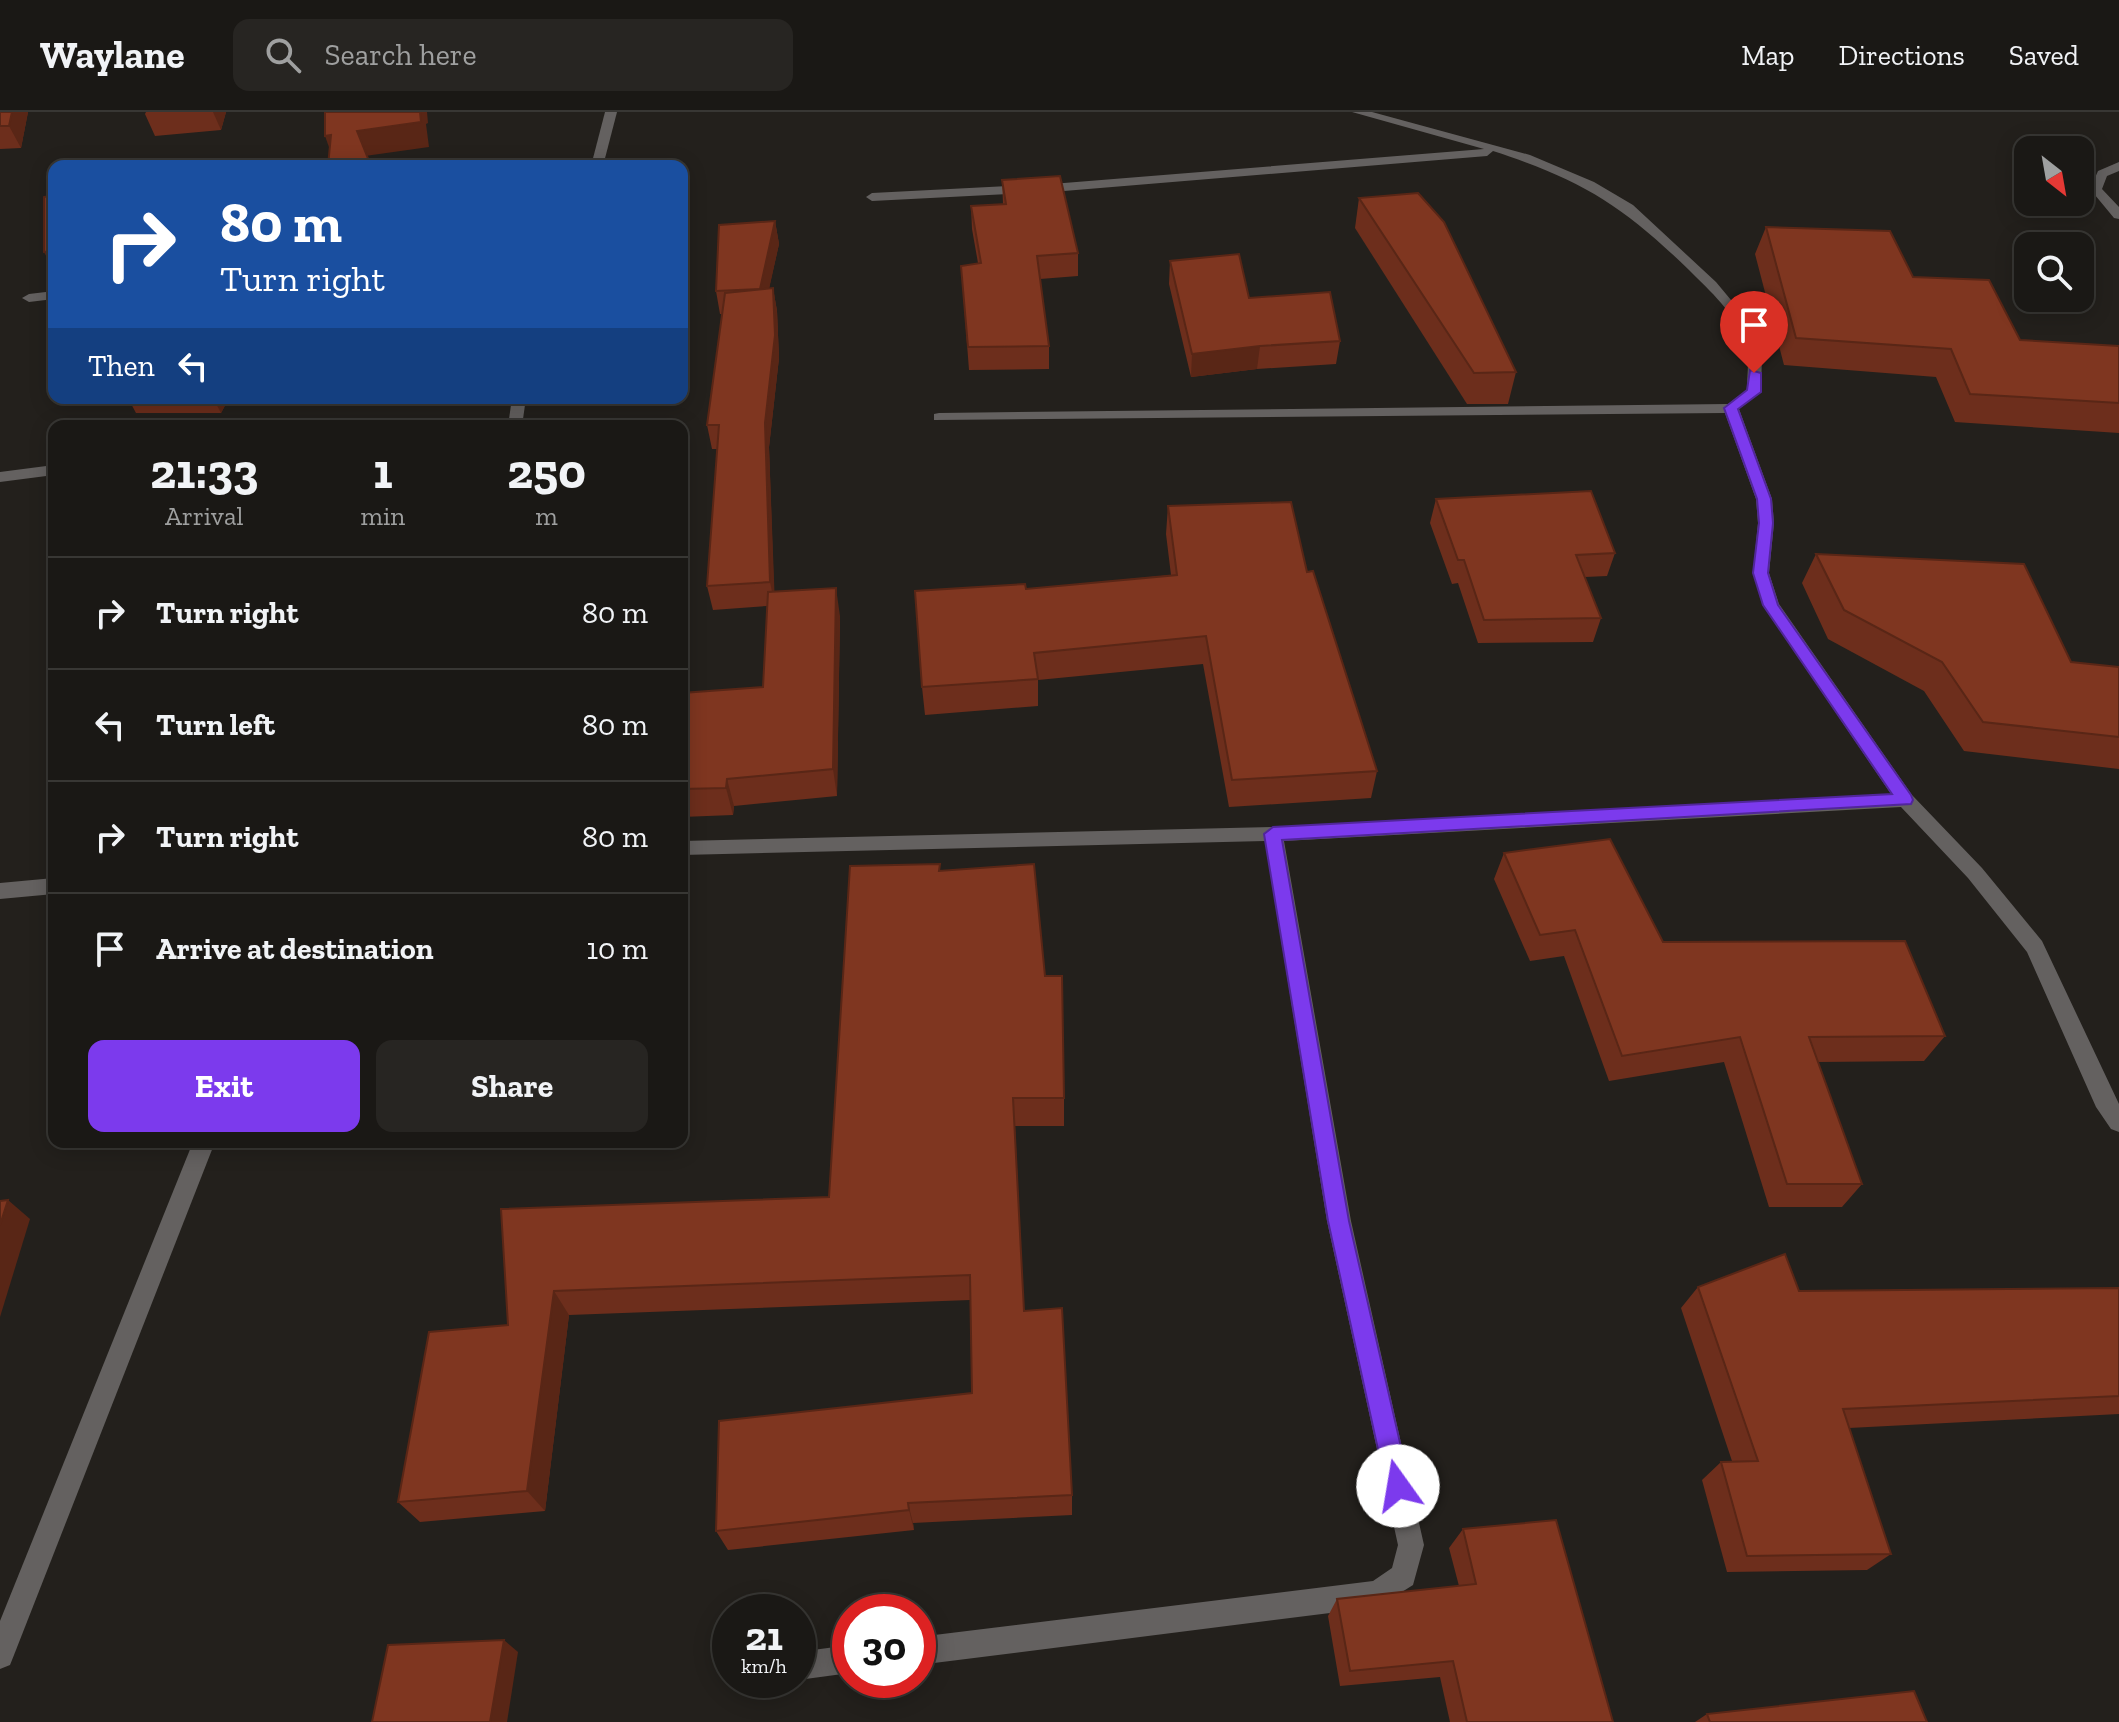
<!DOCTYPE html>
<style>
:root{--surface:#1a1815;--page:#272522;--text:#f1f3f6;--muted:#9fa0a0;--line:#383734;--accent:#7c3aed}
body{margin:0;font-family:"Zilla Slab",serif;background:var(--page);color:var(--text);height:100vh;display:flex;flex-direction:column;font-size:30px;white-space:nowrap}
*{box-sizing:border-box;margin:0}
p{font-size:26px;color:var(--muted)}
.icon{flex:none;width:44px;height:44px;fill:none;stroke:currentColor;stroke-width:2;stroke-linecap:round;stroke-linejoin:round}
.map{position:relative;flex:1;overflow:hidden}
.drawer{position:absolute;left:48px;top:308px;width:640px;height:728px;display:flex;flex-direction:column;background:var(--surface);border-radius:16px;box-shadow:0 4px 20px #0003,0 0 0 2px var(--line)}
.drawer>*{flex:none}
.top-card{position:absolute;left:48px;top:48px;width:640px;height:244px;border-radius:16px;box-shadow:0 4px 20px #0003,0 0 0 2px var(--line);background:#1a4fa0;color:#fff;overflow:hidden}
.needle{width:52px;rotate:149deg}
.tools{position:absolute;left:2014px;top:24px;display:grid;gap:16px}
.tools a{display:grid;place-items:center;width:80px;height:80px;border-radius:16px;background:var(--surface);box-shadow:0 4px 20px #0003,0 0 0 2px var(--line);font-size:40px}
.speed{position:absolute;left:712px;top:1482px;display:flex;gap:16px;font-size:40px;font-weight:700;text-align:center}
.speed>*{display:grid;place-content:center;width:104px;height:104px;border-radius:50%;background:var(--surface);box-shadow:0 4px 20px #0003,0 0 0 2px var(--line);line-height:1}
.speed small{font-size:20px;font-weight:400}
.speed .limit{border:12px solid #d22;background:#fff;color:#111}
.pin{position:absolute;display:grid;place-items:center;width:68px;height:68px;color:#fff;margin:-82px -34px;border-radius:50% 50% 50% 0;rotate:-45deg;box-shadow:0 0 8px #0007}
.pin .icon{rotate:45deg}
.me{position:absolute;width:88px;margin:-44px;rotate:347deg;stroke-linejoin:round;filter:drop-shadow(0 0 6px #0008)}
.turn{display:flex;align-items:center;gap:28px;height:168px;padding:0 40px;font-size:36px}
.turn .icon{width:104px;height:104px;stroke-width:2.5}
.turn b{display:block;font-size:56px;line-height:68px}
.then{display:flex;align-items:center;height:76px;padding:0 40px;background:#0003;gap:16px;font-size:30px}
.eta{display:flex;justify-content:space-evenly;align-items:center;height:136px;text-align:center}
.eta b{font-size:48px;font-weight:700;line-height:56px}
.button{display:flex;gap:16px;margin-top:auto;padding:16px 40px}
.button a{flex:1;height:92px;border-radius:16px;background:var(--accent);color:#fff;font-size:32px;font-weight:700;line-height:92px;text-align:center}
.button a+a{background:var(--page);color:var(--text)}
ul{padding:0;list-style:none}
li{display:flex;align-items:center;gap:24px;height:112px;padding:0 40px;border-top:2px solid var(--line)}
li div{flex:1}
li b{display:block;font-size:30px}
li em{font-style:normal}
header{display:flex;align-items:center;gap:48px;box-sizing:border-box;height:112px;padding:0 40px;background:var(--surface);border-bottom:2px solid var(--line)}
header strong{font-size:38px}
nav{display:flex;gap:44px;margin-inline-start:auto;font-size:28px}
.search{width:560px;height:72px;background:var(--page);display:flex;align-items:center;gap:20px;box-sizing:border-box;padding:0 28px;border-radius:16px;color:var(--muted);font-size:30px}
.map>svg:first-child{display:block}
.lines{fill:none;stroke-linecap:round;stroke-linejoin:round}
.minor{fill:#646160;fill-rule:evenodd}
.wall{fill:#6d2e1c}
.shaded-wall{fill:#592616}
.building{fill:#7f3620;stroke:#592616;stroke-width:2}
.route{fill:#7c3aed;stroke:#51269a;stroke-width:2}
</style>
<header>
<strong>Waylane</strong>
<div class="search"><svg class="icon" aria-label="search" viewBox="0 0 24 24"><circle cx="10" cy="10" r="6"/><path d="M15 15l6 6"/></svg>Search here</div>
<nav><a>Map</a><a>Directions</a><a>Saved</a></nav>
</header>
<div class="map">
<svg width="2119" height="1610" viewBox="0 0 2119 1610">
<rect width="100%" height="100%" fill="#23201c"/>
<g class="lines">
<!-- minor -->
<g class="minor">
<polygon points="605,0 617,0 603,54 591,54"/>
<path d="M1352 0H1372L1530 43 1594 70 1633 93 1716 170 1746 206 1762 243 1761 280 1739 297 1772 387 1774 411 1769 461 1779 492 1912 683 1982 756 2042 829 2119 992V1020L2111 1017 2096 995 2027 840 1968 766 1901 695 1284 729 1351 1109 1424 1433 1413 1473 1378 1495 918 1553V1525L1373 1469 1392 1456 1398 1433 1327 1109 1265 729 682 743V729L1273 715 1891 682 1763 493 1753 461 1758 411 1756 387 1725 301 934 308V302L939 301 1728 292 1747 278C1747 262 1750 246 1745 230 1735 201 1710 179 1689 158 1622 93 1582 68 1493 39L1487 44 1064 79 872 89 866 85 872 81 1064 71 1484 37Z"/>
<polygon points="2119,50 2119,59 2107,64 2102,77 2119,95 2119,107 2114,106 2090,77 2098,59"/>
<polygon points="54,179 54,187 29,190 22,186 29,182"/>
<polygon points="512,286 526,286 522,314 508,314"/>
<polygon points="54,353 54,363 0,370 0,360"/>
<polygon points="54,766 54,782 0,787 0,771"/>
<polygon points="193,1030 215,1030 14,1543 10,1553 0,1557 0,1509"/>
<polygon points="850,1533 850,1561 798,1568 798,1540"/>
</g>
</g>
<!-- wall -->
<g class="wall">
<polygon points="0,0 28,0 21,36 0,37"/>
<polygon points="146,0 226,0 221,18 155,24 145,2"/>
<polygon points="1002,68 1078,141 1078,164 1040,167 1049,234 1049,257 969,258 961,154 978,151 972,117 971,94 1003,92"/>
<polygon points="1359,86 1516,260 1508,292 1467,292 1355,116"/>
<polygon points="775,109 779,132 769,176 773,176 777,199 779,246 769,335 774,480 840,504 837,684 734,694 733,703 682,705 682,581 763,575 767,494 713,498 707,474 717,337 712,337 707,313 723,202 720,202 716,179"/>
<polygon points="1766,115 1913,165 2020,228 2119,234 2119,321 1955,310 1936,265 1784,253 1755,142"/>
<polygon points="1170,149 1340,229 1336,252 1257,257 1191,265 1169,172"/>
<polygon points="128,286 229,286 221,301 136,301"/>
<polygon points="1436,387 1615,441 1607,464 1585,465 1601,506 1593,530 1478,531 1458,471 1452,472 1430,411"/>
<polygon points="1168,394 1307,460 1377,659 1371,686 1229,695 1203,552 1038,568 1038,594 925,603 922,575 1026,477 1171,463 1166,422"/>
<polygon points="1816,442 2071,550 2119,555 2119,657 1964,639 1924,579 1828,527 1802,471"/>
<polygon points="1504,741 1663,830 1945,924 1924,949 1818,950 1862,1072 1842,1095 1769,1095 1724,950 1609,969 1564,844 1530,849 1494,767"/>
<polygon points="940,759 1045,864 1064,986 1064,1014 1015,1014 1024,1199 1072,1383 1072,1403 913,1411 914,1418 728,1438 716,1419 972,1281 970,1188 569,1203 545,1399 420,1410 398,1390 508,1213 501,1097 829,1085"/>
<polygon points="1698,1175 1799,1179 2119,1176 2119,1302 1849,1316 1891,1442 1867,1458 1727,1460 1702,1368 1721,1350 1732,1349 1681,1196"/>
<polygon points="1463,1417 1613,1610 1450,1610 1440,1565 1340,1574 1328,1504 1337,1487 1459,1474 1449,1436"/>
<polygon points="1707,1602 1927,1610 1695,1610"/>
</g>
<!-- shaded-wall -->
<g class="shaded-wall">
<polygon points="12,0 28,0 21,36 9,14"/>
<polygon points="213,0 226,0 221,18"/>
<polygon points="420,0 427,0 428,11 426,12 429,35 365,44 357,19"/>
<polygon points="331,23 334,49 325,24"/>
<polygon points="775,109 779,132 764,200 760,177"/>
<polygon points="54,139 54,159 44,140"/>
<polygon points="773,176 777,199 779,246 769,335 775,494 770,470 765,311"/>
<polygon points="1260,234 1257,257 1191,265 1192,242"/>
<polygon points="213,286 229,286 221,301"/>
<polygon points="836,476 840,504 837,684 833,657"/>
<polygon points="727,667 734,694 733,703 726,676"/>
<polygon points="8,1088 30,1107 0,1205 0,1113"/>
<polygon points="554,1179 569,1203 545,1399 527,1379"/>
<polygon points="908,1391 913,1411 914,1418 909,1398"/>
<polygon points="504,1528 518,1540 507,1610 490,1610"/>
</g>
<!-- building -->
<g class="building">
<polygon points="0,0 12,0 9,14 0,14"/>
<polygon points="325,0 420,0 421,10 357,19 371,54 328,54 331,23 325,24"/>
<polygon points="1060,64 1078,141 1037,144 1049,234 968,235 961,154 981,151 971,94 1006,92 1002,68"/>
<polygon points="1418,81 1444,110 1516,260 1474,261 1359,86"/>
<polygon points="54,83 54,139 44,140 44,85"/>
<polygon points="775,109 760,177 716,179 719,113"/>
<polygon points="1766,115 1890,119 1913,165 1989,168 2020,228 2119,234 2119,291 1970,282 1951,237 1796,226"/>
<polygon points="1239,142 1249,186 1330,180 1340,229 1260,234 1192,242 1170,149"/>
<polygon points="773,176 775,223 765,311 770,470 707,474 719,313 707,313 725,181"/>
<polygon points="1591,379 1615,441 1576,443 1601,506 1484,508 1464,448 1458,448 1436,387"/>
<polygon points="1291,390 1307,460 1313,459 1377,659 1232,668 1206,524 1034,541 1038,567 922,575 915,479 1025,472 1026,477 1177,463 1168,394"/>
<polygon points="1816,442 2024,452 2071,550 2119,555 2119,625 1983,610 1942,550 1844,498"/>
<polygon points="836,476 833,657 727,667 726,676 682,677 682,581 763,575 768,480"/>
<polygon points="1610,727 1663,830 1905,829 1945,924 1809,925 1862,1072 1787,1072 1740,925 1622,944 1575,818 1540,823 1504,741"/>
<polygon points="940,752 939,759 1034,752 1045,864 1062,864 1064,986 1013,986 1024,1199 1062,1196 1072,1383 908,1391 909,1398 716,1419 719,1309 972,1281 970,1163 554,1179 527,1379 398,1390 429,1220 508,1213 501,1097 829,1085 850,754"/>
<polygon points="8,1088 0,1113 0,1089"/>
<polygon points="1785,1142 1799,1179 2119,1176 2119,1284 1843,1297 1891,1442 1747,1444 1721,1350 1758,1349 1698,1175"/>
<polygon points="1556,1408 1613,1610 1467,1610 1453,1549 1350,1559 1337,1487 1476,1472 1463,1417"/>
<polygon points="504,1528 490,1610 372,1610 388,1533"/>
<polygon points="1914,1579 1927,1610 1710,1610 1707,1602"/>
</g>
<!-- route -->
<polygon class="route" points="1750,258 1761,261 1761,280 1738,297 1771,387 1773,411 1768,461 1778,493 1911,683 1913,688 1911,692 1282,728 1349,1109 1410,1374 1406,1382 1398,1386 1390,1382 1386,1374 1328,1109 1264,722 1273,715 1892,682 1763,493 1753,461 1759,411 1757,387 1724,296 1747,278"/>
</svg>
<div class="tools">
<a><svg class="needle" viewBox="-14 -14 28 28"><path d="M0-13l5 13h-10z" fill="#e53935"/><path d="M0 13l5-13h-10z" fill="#9fa0a0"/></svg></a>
<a><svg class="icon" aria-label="search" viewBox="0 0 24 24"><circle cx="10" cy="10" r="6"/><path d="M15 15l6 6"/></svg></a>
</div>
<div class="speed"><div>21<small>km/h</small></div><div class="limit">30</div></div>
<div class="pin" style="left:1754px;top:261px;background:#d93025"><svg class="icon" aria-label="arrive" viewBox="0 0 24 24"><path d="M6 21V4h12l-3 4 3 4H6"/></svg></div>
<svg class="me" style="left:1398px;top:1374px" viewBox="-20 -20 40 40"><circle r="19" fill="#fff"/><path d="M0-13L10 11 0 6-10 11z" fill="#7c3aed"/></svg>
<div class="top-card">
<div class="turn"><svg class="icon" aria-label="right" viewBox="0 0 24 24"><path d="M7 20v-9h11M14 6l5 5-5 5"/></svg><div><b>80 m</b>Turn right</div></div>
<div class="then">Then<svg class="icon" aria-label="left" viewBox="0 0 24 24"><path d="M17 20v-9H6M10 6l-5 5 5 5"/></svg></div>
</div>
<section class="drawer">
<div class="eta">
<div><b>21:33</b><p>Arrival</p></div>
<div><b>1</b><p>min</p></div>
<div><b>250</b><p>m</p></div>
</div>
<ul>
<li><svg class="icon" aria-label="right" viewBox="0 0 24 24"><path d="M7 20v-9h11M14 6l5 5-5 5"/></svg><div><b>Turn right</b></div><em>80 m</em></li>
<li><svg class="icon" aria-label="left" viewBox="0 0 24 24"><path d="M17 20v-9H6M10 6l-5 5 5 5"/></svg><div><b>Turn left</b></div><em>80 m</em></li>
<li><svg class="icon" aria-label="right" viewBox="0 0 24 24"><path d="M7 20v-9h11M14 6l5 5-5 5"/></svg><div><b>Turn right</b></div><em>80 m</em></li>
<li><svg class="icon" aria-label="arrive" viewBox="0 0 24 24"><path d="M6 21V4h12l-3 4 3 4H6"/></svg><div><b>Arrive at destination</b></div><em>10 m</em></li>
</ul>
<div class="button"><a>Exit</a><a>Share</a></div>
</section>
</div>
